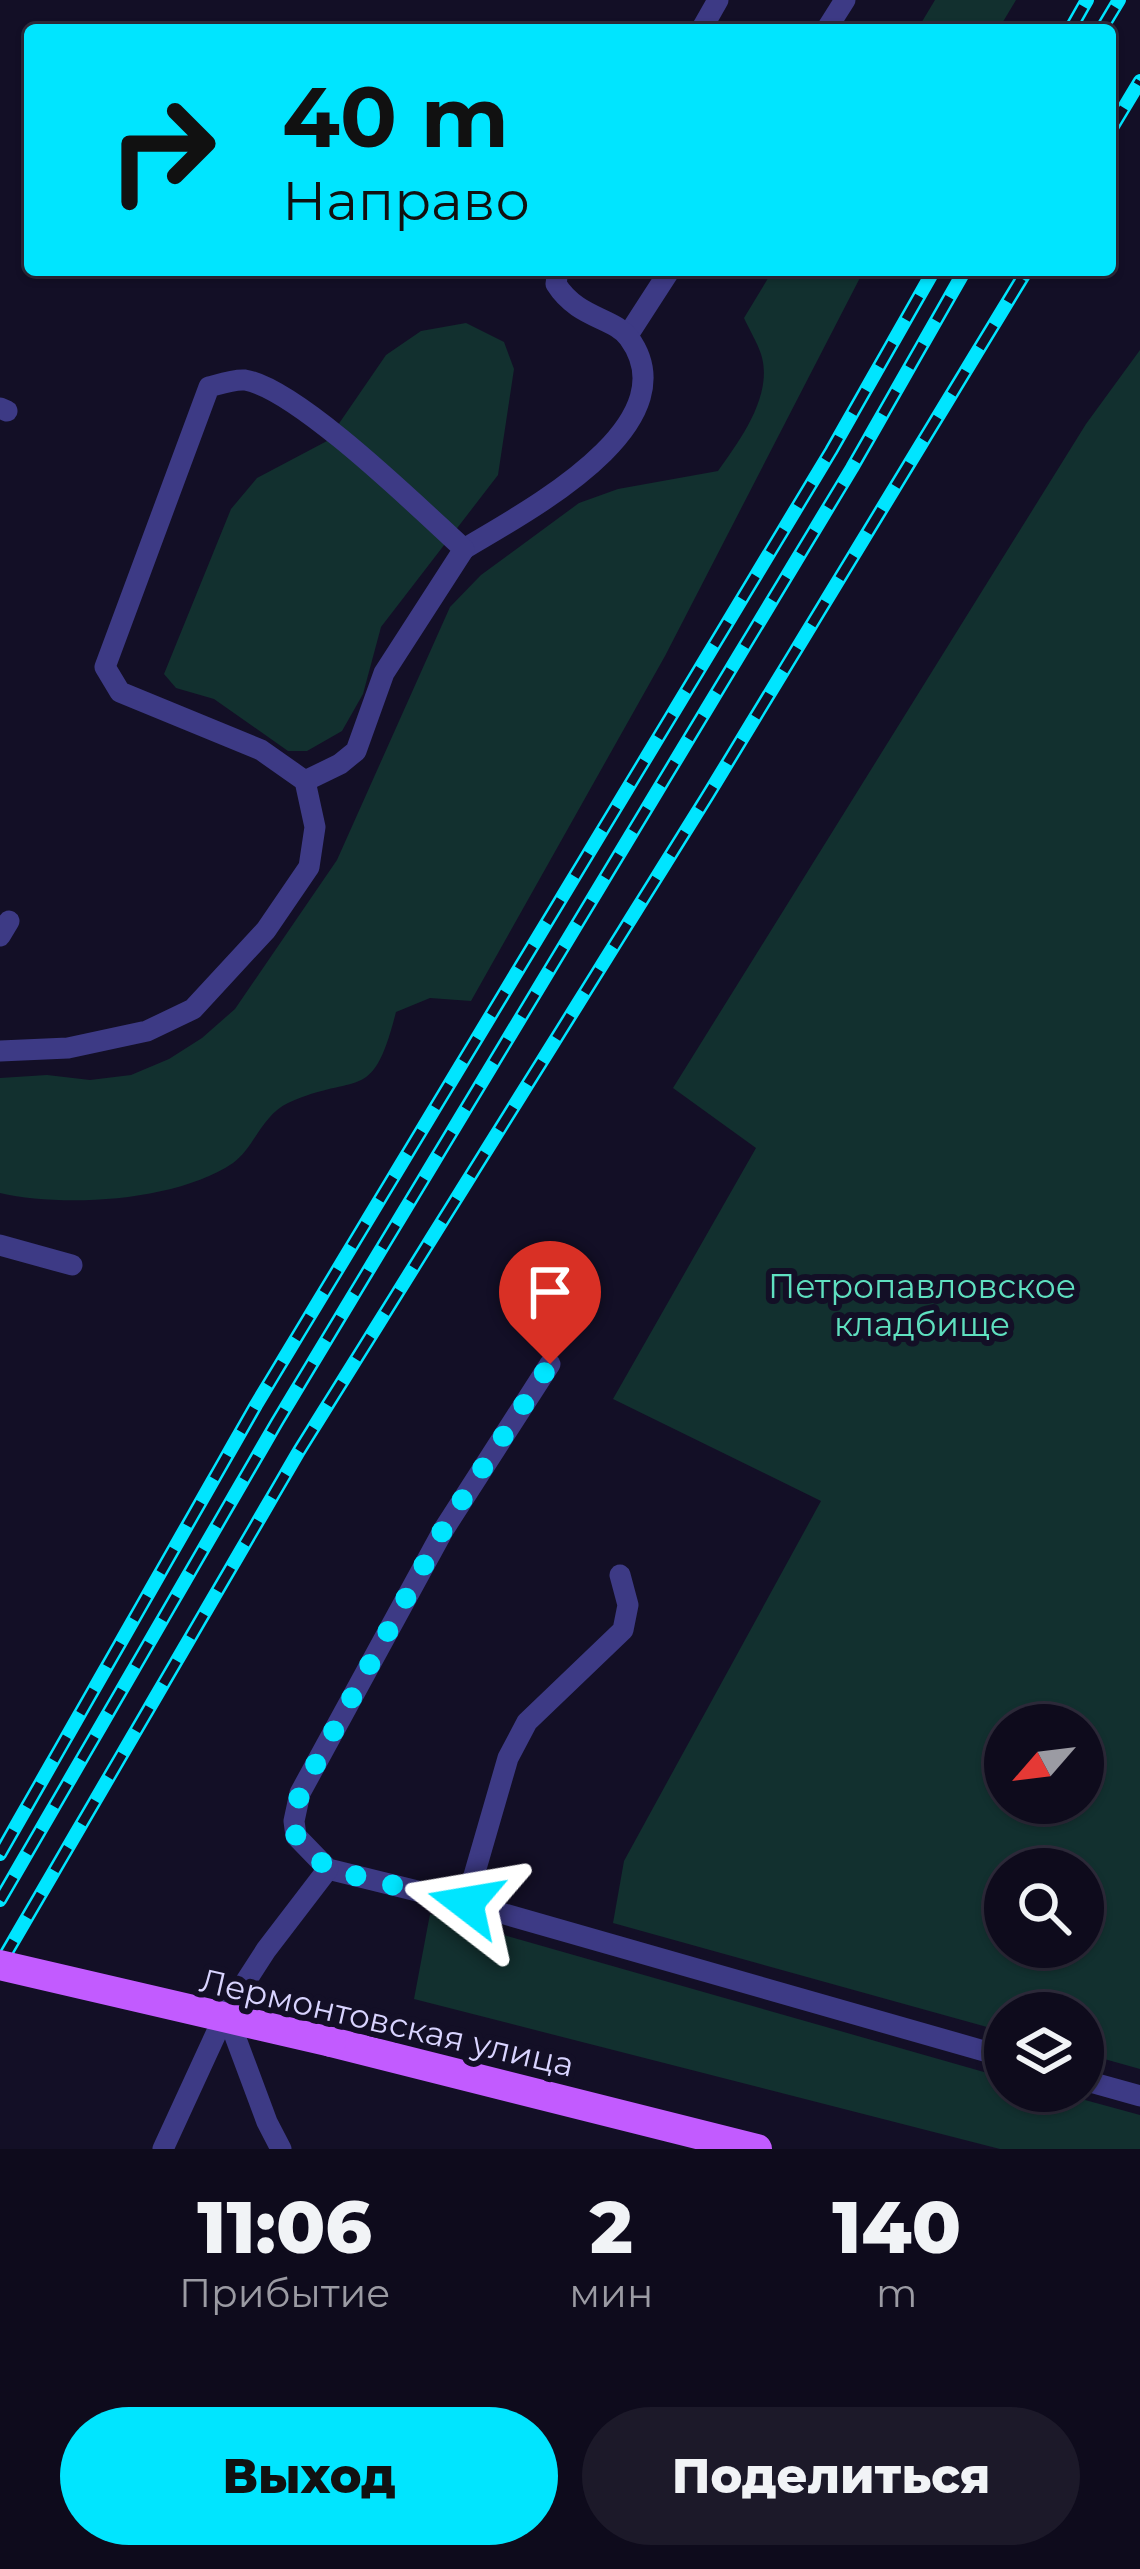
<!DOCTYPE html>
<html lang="ru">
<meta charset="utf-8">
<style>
:root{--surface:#0e0b1c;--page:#1c1929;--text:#f1f3f6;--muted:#9b9ba3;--line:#2e2b3b;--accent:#00e5ff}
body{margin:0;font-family:Montserrat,sans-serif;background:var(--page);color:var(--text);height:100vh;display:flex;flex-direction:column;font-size:45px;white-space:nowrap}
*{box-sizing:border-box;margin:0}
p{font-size:39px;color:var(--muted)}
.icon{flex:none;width:66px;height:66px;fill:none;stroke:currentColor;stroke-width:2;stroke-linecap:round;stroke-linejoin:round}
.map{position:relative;height:2149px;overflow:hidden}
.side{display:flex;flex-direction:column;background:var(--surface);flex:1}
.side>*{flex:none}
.banner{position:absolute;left:24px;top:24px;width:1092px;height:252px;border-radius:12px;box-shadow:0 3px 9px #0004,0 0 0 3px var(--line);background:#00e5ff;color:#111;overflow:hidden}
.needle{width:78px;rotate:242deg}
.buttons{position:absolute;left:984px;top:1704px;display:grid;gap:24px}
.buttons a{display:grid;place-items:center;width:120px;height:120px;border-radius:50%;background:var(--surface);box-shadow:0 3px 9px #0004,0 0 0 3px var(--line);font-size:60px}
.pin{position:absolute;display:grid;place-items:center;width:102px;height:102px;color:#fff;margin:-123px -51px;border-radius:50% 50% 50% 0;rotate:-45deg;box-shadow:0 0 12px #0007}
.pin .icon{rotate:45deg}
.me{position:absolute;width:132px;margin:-66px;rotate:284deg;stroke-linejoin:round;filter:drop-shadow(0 0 9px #0008)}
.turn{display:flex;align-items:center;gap:42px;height:252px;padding:0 60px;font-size:54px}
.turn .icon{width:156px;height:156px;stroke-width:2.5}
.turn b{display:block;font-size:84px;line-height:102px}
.eta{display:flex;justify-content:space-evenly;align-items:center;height:204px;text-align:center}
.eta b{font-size:72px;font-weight:800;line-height:84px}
.cta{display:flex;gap:24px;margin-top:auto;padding:24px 60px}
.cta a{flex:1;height:138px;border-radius:72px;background:var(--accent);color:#111;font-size:48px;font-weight:800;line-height:138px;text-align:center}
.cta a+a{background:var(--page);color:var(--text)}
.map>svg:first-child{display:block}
.green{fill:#12302f;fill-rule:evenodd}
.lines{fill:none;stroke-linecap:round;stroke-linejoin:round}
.service{stroke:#3d3a85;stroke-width:21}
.primary{stroke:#c25bff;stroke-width:30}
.rail-casing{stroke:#00e5ff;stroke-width:14}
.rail{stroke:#130f26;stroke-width:9;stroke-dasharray:27;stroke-linecap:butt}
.primary-bridge{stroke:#c25bff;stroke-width:30}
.route{stroke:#00e5ff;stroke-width:21;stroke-dasharray:0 37.8}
.labels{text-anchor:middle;stroke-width:12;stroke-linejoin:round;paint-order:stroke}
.park-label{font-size:33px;fill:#5fe0c0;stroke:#130f26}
.street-label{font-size:33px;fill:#d9d4ff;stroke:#130f26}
</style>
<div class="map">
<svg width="1140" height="2149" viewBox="0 0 1140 2149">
<rect width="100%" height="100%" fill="#130f26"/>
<!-- green -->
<g class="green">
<polygon points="935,0 1016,0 998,30 917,30"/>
<path d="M773 270H864L665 656 471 1001 430 998 396 1012C372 1106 359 1071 288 1103 262 1115 254 1148 233 1163 177 1201 65 1208 0 1193V1078L47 1075 90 1080 131 1075 169 1059 202 1038 235 1009 337 860 450 607 481 575 579 503 618 489 718 471C740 440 774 395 761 354 757 342 749 329 744 318Z"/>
<polygon points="466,323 504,342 514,369 498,475 381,627 363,694 342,731 307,751 288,751 214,699 176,688 164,674 231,509 257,478 327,441 386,355 421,331"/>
<path d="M1140 350V2069L1083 2053V2013H1005V2032L613 1923 624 1861 821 1501 613 1399 756 1148 673 1088 1086 424ZM1005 1725H1083V1803H1005ZM1083 1869V1947H1005V1869Z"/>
<polygon points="430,1914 1005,2078 1005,2091 1052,2091 1140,2115 1140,2149 1000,2149 414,1999"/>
</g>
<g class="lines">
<!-- service -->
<g class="service">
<polyline points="701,30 718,0"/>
<polyline points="826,30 845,0"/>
<polyline points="628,335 670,270"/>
<polyline points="0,408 7,411"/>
<path d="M464 549C521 514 693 426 629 338 614 317 578 319 556 284L558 270"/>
<polyline points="0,936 9,921"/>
<path d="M0 1051 68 1048 147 1031 193 1009 266 930 309 867 315 827 305 781 261 750 120 692 105 667 209 387C220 384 234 379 245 380 298 389 420 509 464 549L384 673 356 751 340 764 305 781"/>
<polyline points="0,1245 72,1265"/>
<polyline points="550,1364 444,1529 300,1793 294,1821 296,1836 328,1869 466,1903 1005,2057"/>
<polyline points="466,1903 508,1758 527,1722 623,1630 628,1605 620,1575"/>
<polyline points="1083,2080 1140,2096"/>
<polyline points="163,2149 226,2012"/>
<polyline points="281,2149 267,2122 226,2012 266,1950 328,1869"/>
</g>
<!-- primary -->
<polyline class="primary" points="331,2042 757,2149"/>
<defs>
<g id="rail">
<polyline points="1070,30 1087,0"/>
<polyline points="1101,30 1119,0"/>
<polyline points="1110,131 1140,81"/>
<polyline points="0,1854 256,1405 831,451 934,270"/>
<polyline points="0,1900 277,1422 852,468 965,270"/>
<polyline points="0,1964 299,1451 708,795 1027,270"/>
</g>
</defs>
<!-- rail casing -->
<use href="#rail" class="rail-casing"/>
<!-- rail -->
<use href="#rail" class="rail"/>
<!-- primary-bridge -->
<polyline class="primary-bridge" points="0,1965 331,2042"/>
</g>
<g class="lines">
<!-- route -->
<polyline class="route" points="466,1903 328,1869 296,1836 294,1821 300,1793 444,1528 550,1364"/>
</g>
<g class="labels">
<!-- park labels -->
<g class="park-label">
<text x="922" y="1298">Петропавловское<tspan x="922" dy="38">кладбище</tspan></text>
</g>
<!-- street labels -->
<g class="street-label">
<text transform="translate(387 2022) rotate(13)" y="12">Лермонтовская улица</text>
</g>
</g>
</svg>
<div class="buttons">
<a><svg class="needle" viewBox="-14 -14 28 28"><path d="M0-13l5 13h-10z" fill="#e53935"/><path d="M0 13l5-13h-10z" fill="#9b9ba3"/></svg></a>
<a><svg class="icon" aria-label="search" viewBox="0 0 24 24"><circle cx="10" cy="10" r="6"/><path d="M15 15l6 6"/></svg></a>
<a><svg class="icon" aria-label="layers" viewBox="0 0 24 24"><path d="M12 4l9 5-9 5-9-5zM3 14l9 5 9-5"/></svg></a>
</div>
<div class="pin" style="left:550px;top:1364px;background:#d93025"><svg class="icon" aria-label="arrive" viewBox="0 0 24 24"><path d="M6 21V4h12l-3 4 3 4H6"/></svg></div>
<svg class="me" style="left:466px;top:1903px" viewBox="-20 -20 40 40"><path d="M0-17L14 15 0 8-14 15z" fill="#00e5ff" stroke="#fff" stroke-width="4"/></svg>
<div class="banner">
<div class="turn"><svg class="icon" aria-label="right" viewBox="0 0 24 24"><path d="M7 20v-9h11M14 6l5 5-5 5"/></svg><div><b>40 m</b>Направо</div></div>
</div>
</div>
<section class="side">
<div class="eta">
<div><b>11:06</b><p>Прибытие</p></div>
<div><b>2</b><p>мин</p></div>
<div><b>140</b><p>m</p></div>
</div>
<div class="cta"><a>Выход</a><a>Поделиться</a></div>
</section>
